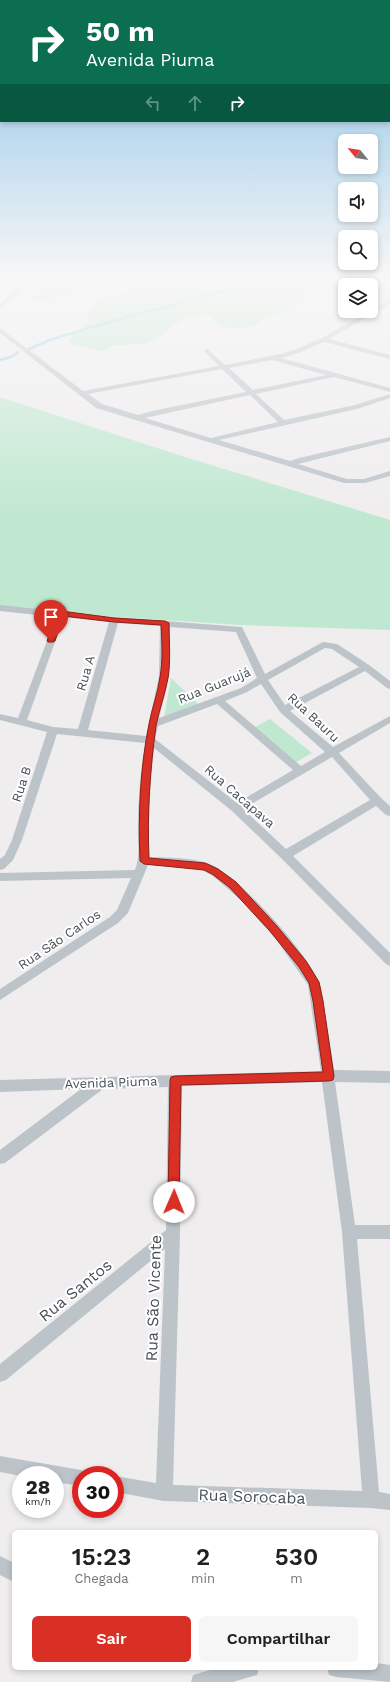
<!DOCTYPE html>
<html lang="pt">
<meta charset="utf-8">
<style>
:root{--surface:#fff;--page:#f6f6f6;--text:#202124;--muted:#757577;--accent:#d93025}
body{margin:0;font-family:"Work Sans",sans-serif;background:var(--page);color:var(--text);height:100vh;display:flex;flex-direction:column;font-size:15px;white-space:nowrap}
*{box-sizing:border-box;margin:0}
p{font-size:13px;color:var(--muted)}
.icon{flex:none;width:22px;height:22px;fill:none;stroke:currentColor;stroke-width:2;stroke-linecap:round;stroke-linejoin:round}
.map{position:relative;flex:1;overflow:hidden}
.details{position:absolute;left:12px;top:1530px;width:366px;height:140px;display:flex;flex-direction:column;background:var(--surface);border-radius:6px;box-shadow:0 2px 6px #0003}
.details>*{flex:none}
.top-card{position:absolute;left:0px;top:0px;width:390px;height:122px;box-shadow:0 2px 6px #0003;background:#0b6e4f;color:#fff;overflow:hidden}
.needle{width:26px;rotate:300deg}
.fabs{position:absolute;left:338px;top:134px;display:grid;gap:8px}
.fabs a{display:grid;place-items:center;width:40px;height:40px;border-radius:6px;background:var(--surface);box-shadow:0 2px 6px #0003;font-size:20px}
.speed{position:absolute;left:12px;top:1466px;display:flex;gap:8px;font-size:20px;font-weight:700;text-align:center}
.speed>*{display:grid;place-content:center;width:52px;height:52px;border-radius:50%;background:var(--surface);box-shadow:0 2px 6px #0003;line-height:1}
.speed small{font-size:10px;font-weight:400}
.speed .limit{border:6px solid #d22;background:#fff;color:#111}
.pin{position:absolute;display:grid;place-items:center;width:34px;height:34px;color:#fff;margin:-41px -17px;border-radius:50% 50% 50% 0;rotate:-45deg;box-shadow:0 0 4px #0007}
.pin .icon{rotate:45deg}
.me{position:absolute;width:44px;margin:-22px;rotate:1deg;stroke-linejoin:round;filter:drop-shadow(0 0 3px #0008)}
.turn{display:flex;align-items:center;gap:14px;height:84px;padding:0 20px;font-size:18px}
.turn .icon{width:52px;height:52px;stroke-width:2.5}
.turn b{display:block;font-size:28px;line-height:34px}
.lanes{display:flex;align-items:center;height:38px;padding:0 20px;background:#0003;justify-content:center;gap:20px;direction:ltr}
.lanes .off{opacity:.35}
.eta{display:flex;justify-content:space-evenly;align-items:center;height:68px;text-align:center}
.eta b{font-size:24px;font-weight:600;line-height:28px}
.cta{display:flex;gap:8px;margin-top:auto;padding:8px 20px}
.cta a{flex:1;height:46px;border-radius:6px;background:var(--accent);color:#fff;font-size:16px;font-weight:600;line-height:46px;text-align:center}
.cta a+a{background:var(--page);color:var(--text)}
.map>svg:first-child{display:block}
.green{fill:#c0e8d0}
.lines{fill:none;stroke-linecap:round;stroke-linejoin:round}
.stream{stroke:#92cfe0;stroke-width:2.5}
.minor{fill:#bcc4ca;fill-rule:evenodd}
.route{fill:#d93025;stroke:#8d1f18}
.labels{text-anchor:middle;stroke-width:4;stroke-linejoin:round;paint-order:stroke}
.street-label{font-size:13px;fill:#475057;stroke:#fff}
.near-street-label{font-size:16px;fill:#475057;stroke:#fff}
</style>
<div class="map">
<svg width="390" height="1682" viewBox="0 0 390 1682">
<rect width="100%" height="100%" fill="#efeded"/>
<!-- green -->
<g class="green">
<polygon points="41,279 130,279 58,298 31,300"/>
<polygon points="186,279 337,279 303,297 282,313 263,320 257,324 237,329 220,326 209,315 204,315 187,317 172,326 160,337 145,343 114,346 100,351 74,345 69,342 71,336 86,324 89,313 96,301 108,295"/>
<polygon points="0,397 188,458 390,520 390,630 239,625 0,609"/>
<polygon points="171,678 201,707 163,724"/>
<polygon points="270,719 312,753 293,764 251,729"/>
</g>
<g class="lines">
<!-- stream -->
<g class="stream">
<polyline points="29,349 50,340 102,324 269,279"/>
<polyline points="0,360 11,357 18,352"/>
</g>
<!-- minor -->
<g class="minor">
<polygon points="23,279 29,279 19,293 0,309 0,304 15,291"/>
<path d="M390 299V304L329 339 390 355V359L324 342 299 353 281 358 390 388V392L334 377 256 394 284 420 355 405 390 394V398L357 409 219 440 290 461 299 458 390 437V441L298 464 347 479H364L390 471V476L365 483H344L96 408 0 333V328L83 391 219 366 205 352V350L207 349 225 365 281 354 294 350 322 338ZM272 360 326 375 253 390 229 368ZM222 369 246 392 152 411 138 415 102 404 88 394ZM250 395 278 422 211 438 145 418Z"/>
<path d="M0 605 114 617 242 627 265 674 323 642 337 644 369 665 390 681V689L387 688 365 671 290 711 333 747 390 716V723L339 753 381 798 390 806V816L386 815 376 806 293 856 390 953V966L386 964 281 858 232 811 154 748C150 785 148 820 149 857 169 858 191 857 210 864 240 877 312 957 321 987L334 1070 390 1071V1083L335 1082 355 1225H390V1239H357L379 1492 390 1494V1510L371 1508 164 1501 115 1492V1476L156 1483 165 1249 6 1380 0 1382V1364L166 1230 168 1087 103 1089 5 1163 0 1164V1150L81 1089 0 1092V1080L321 1071 308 985 275 938 243 902 213 876 202 870 190 868 148 865 128 913 118 923 0 1000V989L110 917 117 910 131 878 0 881V873L135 870C141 855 137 839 138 824 138 797 141 770 145 743L57 734 22 840 13 860 4 869 0 870V859L5 855 12 840 47 732 0 720V714L18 718 56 617 0 611ZM64 617 109 622 78 729 53 727 27 720ZM118 623 160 626 159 676 146 736 88 730ZM170 627 236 632 257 678 241 688 159 718 169 676ZM325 648 332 649 359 667 285 705 268 680ZM261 684 280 712 325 752 301 766 225 701 247 692ZM217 704 293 770 237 803 155 739 158 726ZM332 757 370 800 286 849 243 809ZM322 1082 342 1232 362 1491 173 1485 180 1233 182 1086Z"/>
<polygon points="0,1456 81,1470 87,1472 88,1475 81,1475 81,1486 55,1482 55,1475 21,1476 0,1472"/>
<polygon points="0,1556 14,1563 14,1582 0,1575"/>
<polygon points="376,1663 390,1665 390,1682 336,1677 329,1675 327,1668 376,1668"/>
<polygon points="217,1668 259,1668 257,1675 233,1682 191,1682 193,1675"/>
</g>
</g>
<!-- sky -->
<linearGradient id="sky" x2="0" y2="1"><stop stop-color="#85bfe5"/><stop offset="0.54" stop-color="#f8f7f7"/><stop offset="1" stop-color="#f8f7f7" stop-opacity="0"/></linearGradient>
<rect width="390" height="515" fill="url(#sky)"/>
<!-- route -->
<path class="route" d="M61 611 114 618 165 621 169 623C169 641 171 661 168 678 165 695 159 710 156 726 150 770 147 813 149 858L205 863 218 869 236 882 276 925 306 961 319 982 323 1001 334 1076 333 1080 329 1081 181 1085 179 1202 178 1206 174 1208 169 1206 168 1202 170 1080 171 1077 175 1076 323 1072 313 1001 309 983 299 967 269 930 229 887 212 874 204 870 144 864 140 861C138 815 140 769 149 724 152 708 158 693 160 677 163 660 162 642 161 625L114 622 63 616 55 641 53 642H48L47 641 57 614Z"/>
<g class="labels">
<!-- street labels -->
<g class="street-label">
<text transform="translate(85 673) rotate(-74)" y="5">Rua A</text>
<text transform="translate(214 685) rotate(-22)" y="5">Rua Guarujá</text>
<text transform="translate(314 717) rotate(43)" y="5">Rua Bauru</text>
<text transform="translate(21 784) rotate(-72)" y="5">Rua B</text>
<text transform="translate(240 796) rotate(41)" y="5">Rua Cacapava</text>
<text transform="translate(59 939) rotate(-34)" y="5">Rua São Carlos</text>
<text transform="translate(111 1082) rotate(-2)" y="5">Avenida Piuma</text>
</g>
<!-- near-street labels -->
<g class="near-street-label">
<text transform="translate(75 1290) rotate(-39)" y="6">Rua Santos</text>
<text transform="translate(153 1298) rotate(-88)" y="6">Rua São Vicente</text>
<text transform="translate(252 1496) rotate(2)" y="6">Rua Sorocaba</text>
</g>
</g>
</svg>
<div class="fabs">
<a><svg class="needle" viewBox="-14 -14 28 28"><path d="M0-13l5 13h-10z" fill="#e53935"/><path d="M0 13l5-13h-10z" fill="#757577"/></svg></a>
<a><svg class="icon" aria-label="sound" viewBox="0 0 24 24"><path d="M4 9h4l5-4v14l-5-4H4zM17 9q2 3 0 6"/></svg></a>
<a><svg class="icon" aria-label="search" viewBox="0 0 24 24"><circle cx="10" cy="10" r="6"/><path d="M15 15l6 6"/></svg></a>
<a><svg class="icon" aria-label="layers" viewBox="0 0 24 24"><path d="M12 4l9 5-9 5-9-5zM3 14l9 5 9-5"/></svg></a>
</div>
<div class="speed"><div>28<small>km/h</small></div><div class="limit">30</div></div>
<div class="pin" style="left:51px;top:641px;background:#d93025"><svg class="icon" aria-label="arrive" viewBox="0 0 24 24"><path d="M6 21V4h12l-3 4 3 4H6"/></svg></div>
<svg class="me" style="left:174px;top:1202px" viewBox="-20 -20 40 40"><circle r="19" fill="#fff"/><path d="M0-13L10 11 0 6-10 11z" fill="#d93025"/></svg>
<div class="top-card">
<div class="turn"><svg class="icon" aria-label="right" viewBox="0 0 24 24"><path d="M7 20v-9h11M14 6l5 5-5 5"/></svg><div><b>50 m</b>Avenida Piuma</div></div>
<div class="lanes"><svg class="icon off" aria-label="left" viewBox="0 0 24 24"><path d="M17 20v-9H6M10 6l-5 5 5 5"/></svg><svg class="icon off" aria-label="ahead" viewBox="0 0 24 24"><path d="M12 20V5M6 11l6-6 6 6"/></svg><svg class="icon" aria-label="right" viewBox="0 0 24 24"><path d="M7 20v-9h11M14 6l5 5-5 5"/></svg></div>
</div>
<section class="details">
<div class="eta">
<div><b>15:23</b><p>Chegada</p></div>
<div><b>2</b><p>min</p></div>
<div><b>530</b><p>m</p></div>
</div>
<div class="cta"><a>Sair</a><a>Compartilhar</a></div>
</section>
</div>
